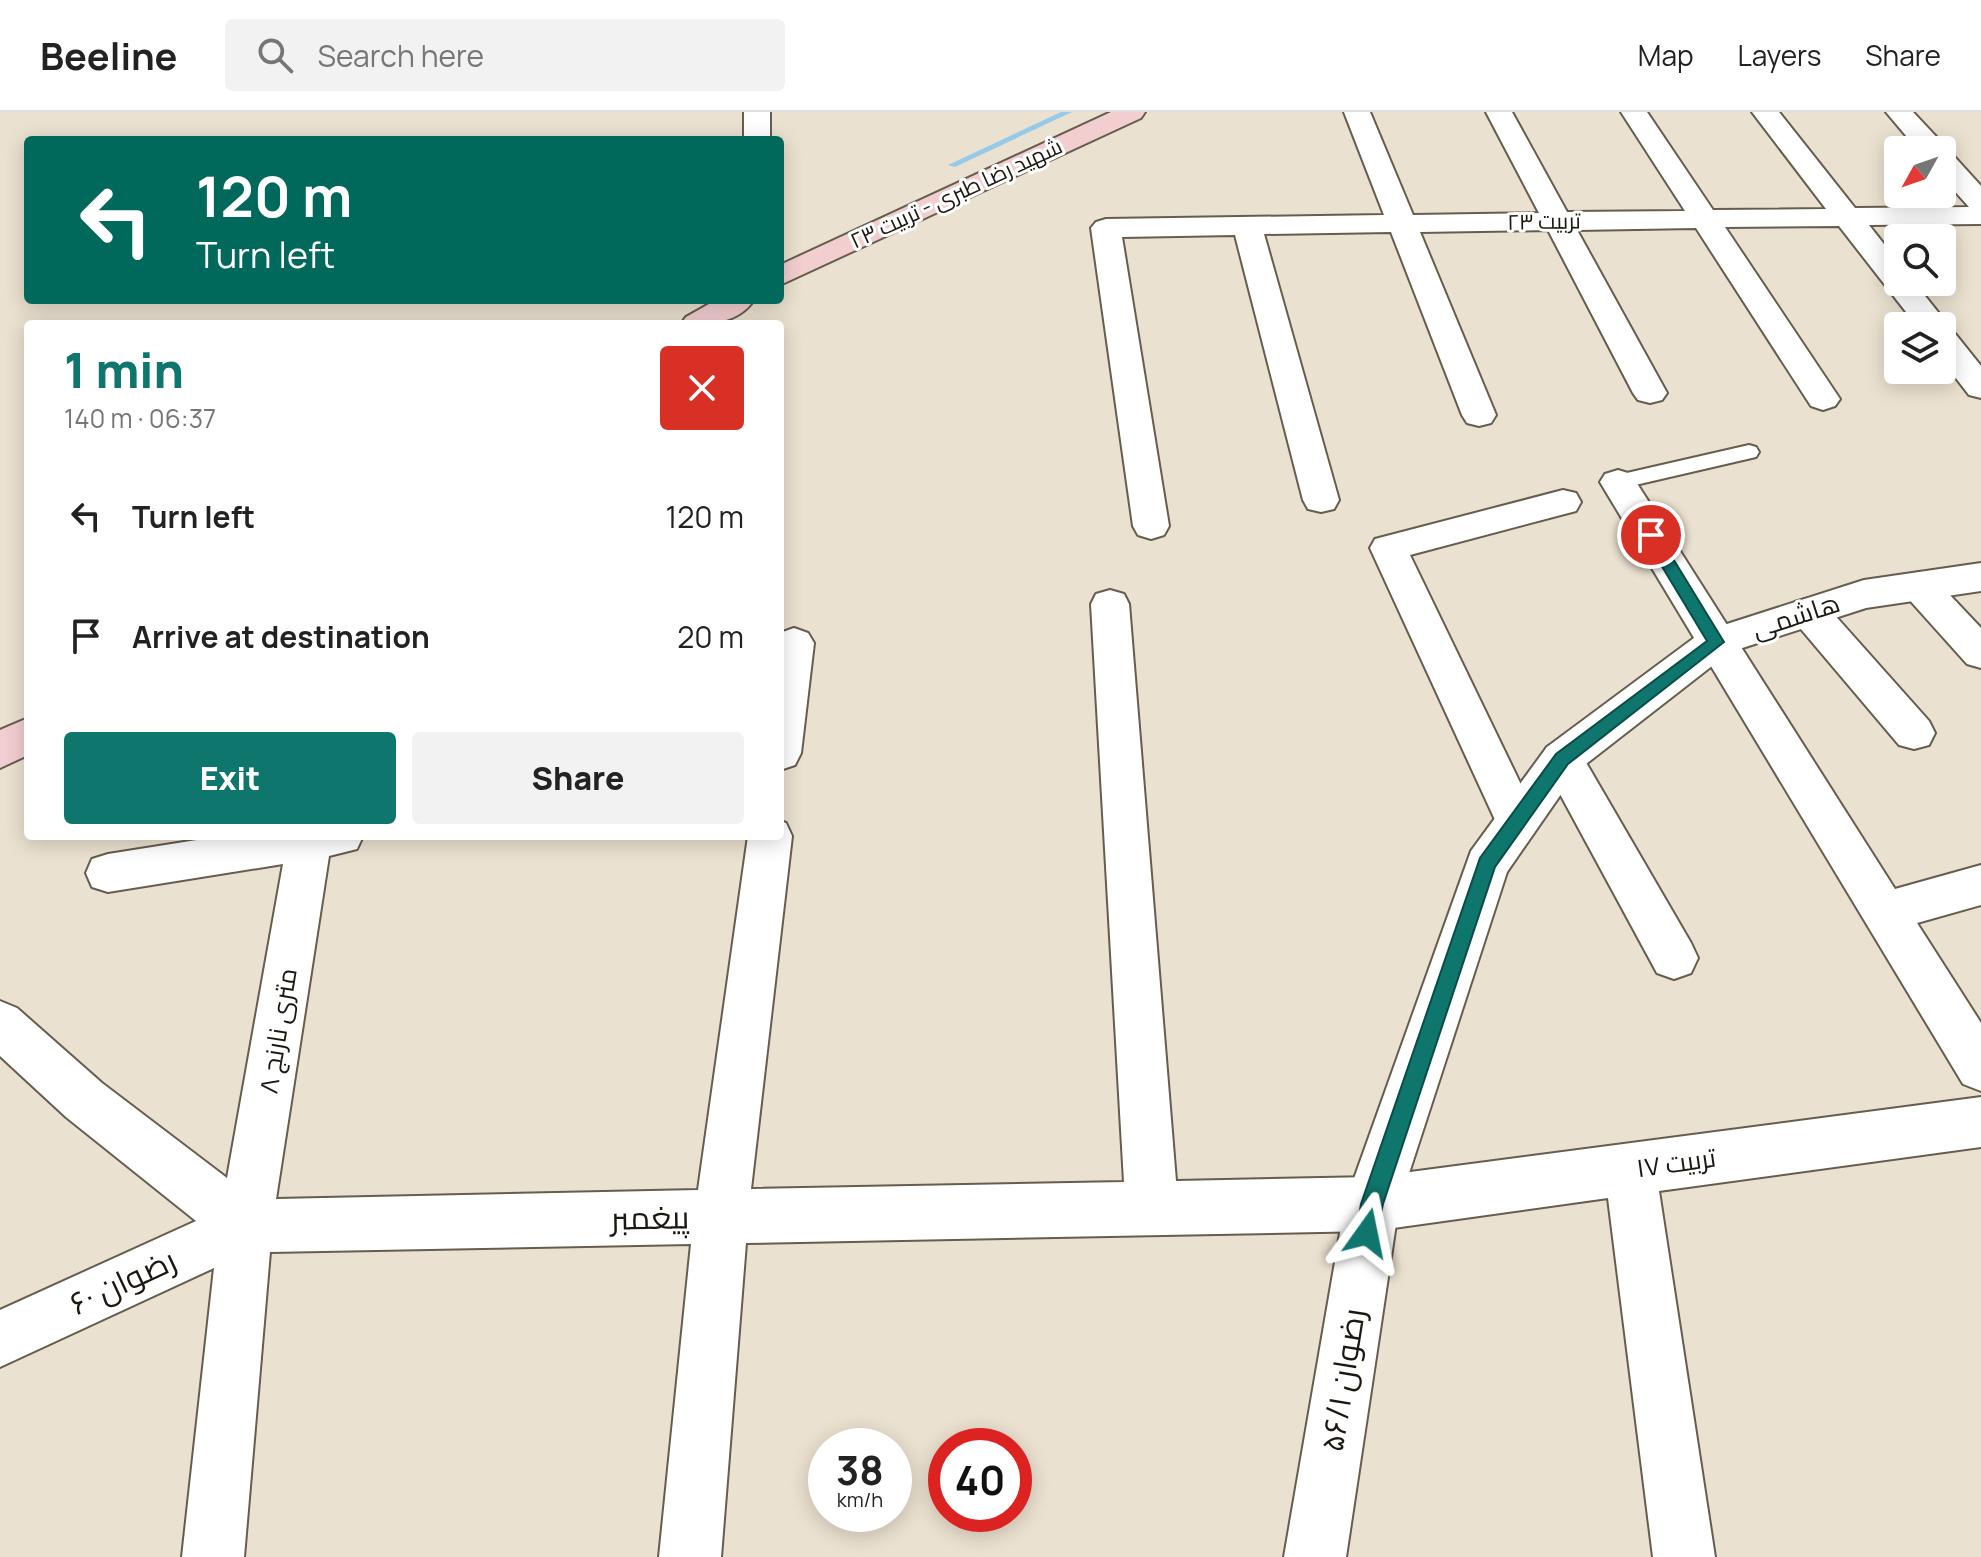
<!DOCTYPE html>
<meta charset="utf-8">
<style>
:root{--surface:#fff;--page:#f2f2f2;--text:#222;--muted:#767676;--line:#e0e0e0;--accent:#0f766e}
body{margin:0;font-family:Manrope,Cairo,sans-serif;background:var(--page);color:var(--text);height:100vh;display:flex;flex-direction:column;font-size:30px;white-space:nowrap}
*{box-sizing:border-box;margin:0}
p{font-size:26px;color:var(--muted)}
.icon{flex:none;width:44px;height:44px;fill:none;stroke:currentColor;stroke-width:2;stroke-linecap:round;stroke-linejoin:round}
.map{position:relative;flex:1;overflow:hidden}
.drawer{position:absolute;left:24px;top:208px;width:760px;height:520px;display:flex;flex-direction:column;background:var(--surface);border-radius:8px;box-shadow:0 4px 20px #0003}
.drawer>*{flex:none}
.banner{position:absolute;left:24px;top:24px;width:760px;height:168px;border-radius:8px;box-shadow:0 4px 20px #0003;background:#00695c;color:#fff;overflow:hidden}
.needle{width:52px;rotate:230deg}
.tools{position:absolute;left:1884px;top:24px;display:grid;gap:16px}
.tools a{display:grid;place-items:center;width:72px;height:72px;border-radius:8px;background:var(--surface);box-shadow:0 4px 20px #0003;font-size:40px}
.speed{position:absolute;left:808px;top:1316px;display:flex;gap:16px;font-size:40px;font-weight:700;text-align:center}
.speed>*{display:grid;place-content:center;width:104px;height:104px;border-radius:50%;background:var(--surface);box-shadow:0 4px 20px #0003;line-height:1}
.speed small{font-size:20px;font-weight:400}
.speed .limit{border:12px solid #d22;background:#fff;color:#111}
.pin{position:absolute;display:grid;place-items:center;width:68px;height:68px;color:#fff;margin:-34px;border:4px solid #fff;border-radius:50%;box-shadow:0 2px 8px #0007}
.me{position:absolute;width:88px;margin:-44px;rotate:12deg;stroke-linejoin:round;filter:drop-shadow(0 0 6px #0008)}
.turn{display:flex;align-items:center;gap:28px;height:168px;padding:0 40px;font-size:36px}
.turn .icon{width:104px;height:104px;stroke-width:2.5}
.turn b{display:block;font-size:56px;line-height:68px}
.round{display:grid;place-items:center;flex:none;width:84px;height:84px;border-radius:8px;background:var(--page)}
.head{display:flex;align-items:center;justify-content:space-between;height:136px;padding:0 40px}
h1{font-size:48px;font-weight:800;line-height:60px;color:var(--accent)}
.primary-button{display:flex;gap:16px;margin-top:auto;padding:16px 40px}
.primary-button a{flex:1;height:92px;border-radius:8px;background:var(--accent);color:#fff;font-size:32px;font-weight:800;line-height:92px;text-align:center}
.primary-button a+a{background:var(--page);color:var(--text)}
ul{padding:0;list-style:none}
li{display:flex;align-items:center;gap:24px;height:120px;padding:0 40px}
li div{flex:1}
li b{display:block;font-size:30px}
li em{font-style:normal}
header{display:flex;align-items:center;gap:48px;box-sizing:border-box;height:112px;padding:0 40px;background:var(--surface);border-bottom:2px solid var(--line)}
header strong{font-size:38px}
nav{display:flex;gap:44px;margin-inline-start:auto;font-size:28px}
.search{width:560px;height:72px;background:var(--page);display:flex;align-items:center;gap:20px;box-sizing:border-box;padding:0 28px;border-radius:8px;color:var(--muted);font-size:30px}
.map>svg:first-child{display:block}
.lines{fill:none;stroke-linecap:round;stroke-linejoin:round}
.stream{fill:#96cae8;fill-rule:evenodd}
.service-casing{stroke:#655d4d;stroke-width:4}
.minor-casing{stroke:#655d4d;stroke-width:4}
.tertiary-casing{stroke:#655d4d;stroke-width:4}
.secondary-casing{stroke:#655d4d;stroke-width:4}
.service{fill:#fff;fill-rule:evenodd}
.minor{fill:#fff;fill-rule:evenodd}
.tertiary{fill:#fff;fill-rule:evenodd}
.secondary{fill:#f3ced0;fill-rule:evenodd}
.route{fill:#0f766e;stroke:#0a4d48;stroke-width:2}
.labels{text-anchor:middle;stroke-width:6;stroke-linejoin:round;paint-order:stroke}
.far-street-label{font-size:22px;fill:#1b1811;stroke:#fff}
.street-label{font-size:26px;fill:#1b1811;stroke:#fff}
.near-street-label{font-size:32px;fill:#1b1811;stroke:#fff}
</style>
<header>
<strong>Beeline</strong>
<div class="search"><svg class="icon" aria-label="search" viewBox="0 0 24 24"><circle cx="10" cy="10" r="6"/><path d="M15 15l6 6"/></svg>Search here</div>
<nav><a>Map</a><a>Layers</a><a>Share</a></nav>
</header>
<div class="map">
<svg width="1981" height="1445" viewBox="0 0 1981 1445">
<rect width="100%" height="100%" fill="#ebe1d0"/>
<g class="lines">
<!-- stream -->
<polygon class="stream" points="1061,0 1072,0 955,55 948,53"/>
<defs>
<polygon id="service" points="1749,333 1756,335 1759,340 1756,345 1618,377 1608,370 1618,363"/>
<g id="minor">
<rect x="744" y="0" width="26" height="28"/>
<polygon points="1344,0 1370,0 1413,103 1539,101 1486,0 1512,0 1567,100 1685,99 1621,0 1647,0 1713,98 1826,97 1752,0 1779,0 1855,96 1969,95 1942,65 1942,38 1918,38 1886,0 1913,0 1943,32 1945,40 1952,42 1981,74 1981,112 1869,113 1898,150 1898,170 1914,170 1949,214 1946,217 1953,219 1981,254 1981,286 1969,283 1942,248 1942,214 1917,214 1839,114 1725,115 1840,287 1835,294 1823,298 1811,294 1696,116 1577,118 1667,281 1662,288 1650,291 1638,288 1633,281 1548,118 1420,120 1496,303 1491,311 1479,314 1467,311 1462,303 1391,120 1264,122 1339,388 1334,397 1321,400 1308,397 1303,388 1235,123 1122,125 1169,414 1164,423 1151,427 1138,423 1133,414 1091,116 1096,110 1106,107 1384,103"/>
<polygon points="1618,358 1631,362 1895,777 1981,753 1981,793 1917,811 1981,911 1981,979 1963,972 1600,370 1605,362"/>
<polygon points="1563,378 1576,381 1581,390 1576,399 1410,443 1539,710 1532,723 1517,728 1502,723 1370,436 1375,427"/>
<polygon points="1919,460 1932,464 1981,516 1981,556 1967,552 1906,484 1900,474 1906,464"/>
<polygon points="1110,478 1124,482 1129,492 1176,1069 1372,1065 1981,985 1981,1035 1659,1079 1715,1445 1653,1445 1608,1086 1372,1119 746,1131 721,1445 659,1445 691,1132 270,1140 244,1445 182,1445 214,1156 0,1255 0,1198 196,1109 66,1005 0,944 0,889 17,896 102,971 227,1066 283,752 108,780 92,775 86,761 92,747 108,742 222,724 363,724 357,737 329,744 276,1087 698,1078 748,724 780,724 780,709 786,711 792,724 751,1077 1124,1070 1091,492 1096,482"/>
<polygon points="1809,486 1823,490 1929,609 1935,621 1929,633 1914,637 1899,633 1795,510 1790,500 1795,490"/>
<polygon points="794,516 808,521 814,531 801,641 795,653 780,658 780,521"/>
<polygon points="1562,630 1577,635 1691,831 1698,846 1691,861 1674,867 1657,861 1541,647 1547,635"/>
</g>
<polygon id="tertiary" points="1981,451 1981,479 1866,496 1730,540 1577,659 1507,760 1399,1092 1346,1445 1284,1445 1345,1092 1471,739 1547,635 1702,520 1864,468"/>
<g id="secondary">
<polygon points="1111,0 1145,0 1141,6 780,173 780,153"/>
<path d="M716 188H754C737 213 708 212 681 212L686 205Z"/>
<polygon points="28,606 28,643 0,656 0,618"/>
</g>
</defs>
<!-- service casing -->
<use href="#service" class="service-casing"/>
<!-- minor casing -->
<use href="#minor" class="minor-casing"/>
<!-- tertiary casing -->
<use href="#tertiary" class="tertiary-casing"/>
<!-- secondary casing -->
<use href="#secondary" class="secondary-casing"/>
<!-- service -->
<use href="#service" class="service"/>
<!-- minor -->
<use href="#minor" class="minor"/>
<!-- tertiary -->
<use href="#tertiary" class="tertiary"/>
<!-- secondary -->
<use href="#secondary" class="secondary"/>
</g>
<!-- route -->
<polygon class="route" points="1651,418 1656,419 1724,530 1568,652 1495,755 1383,1092 1375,1129 1367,1132 1359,1129 1356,1121 1361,1092 1480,746 1556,642 1707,529 1643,423"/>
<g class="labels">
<!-- far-street labels -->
<g class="far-street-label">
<text transform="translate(956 81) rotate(-25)" y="8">شهید رضا طبری - تربیت ۲۳</text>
<text transform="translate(1544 109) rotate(-1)" y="8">تربیت ۲۳</text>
</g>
<!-- street labels -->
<g class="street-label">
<text transform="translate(1796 504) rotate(-18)" y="9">هاشمی</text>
<text transform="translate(278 919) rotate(-81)" y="9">۸ متری نارنج</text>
<text transform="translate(1676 1051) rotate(-8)" y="9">تربیت ۱۷</text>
</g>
<!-- near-street labels -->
<g class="near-street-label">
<text transform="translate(650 1106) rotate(-1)" y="11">پیغمبر</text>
<text transform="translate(123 1170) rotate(-25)" y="11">رضوان ۶۰</text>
<text transform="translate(1343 1268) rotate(-81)" y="11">رضوان ۵۶/۱</text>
</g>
</g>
</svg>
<div class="tools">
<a><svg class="needle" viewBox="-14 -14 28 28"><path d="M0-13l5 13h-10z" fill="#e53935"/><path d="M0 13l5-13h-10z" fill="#767676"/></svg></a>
<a><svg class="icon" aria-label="search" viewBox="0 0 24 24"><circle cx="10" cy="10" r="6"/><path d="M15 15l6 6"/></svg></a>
<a><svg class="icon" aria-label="layers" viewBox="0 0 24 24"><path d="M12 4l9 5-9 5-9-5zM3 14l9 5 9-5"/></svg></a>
</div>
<div class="speed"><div>38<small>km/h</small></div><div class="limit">40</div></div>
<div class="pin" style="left:1651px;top:423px;background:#d93025"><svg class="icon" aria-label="arrive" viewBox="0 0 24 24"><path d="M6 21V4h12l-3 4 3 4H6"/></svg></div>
<svg class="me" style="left:1367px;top:1121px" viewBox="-20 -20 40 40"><path d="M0-17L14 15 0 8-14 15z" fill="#0f766e" stroke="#fff" stroke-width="4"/></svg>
<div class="banner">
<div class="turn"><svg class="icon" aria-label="left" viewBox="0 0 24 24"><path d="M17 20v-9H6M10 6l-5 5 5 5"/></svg><div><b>120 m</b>Turn left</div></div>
</div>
<section class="drawer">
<div class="head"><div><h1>1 min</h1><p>140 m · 06:37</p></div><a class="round" style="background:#d93025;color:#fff"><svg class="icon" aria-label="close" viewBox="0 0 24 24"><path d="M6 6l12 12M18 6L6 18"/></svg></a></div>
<ul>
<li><svg class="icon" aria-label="left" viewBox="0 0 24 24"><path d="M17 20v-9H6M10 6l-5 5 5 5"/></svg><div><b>Turn left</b></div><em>120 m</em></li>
<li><svg class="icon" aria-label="arrive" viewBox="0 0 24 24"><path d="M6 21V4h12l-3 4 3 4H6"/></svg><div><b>Arrive at destination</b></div><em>20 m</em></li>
</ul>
<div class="primary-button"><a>Exit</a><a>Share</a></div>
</section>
</div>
